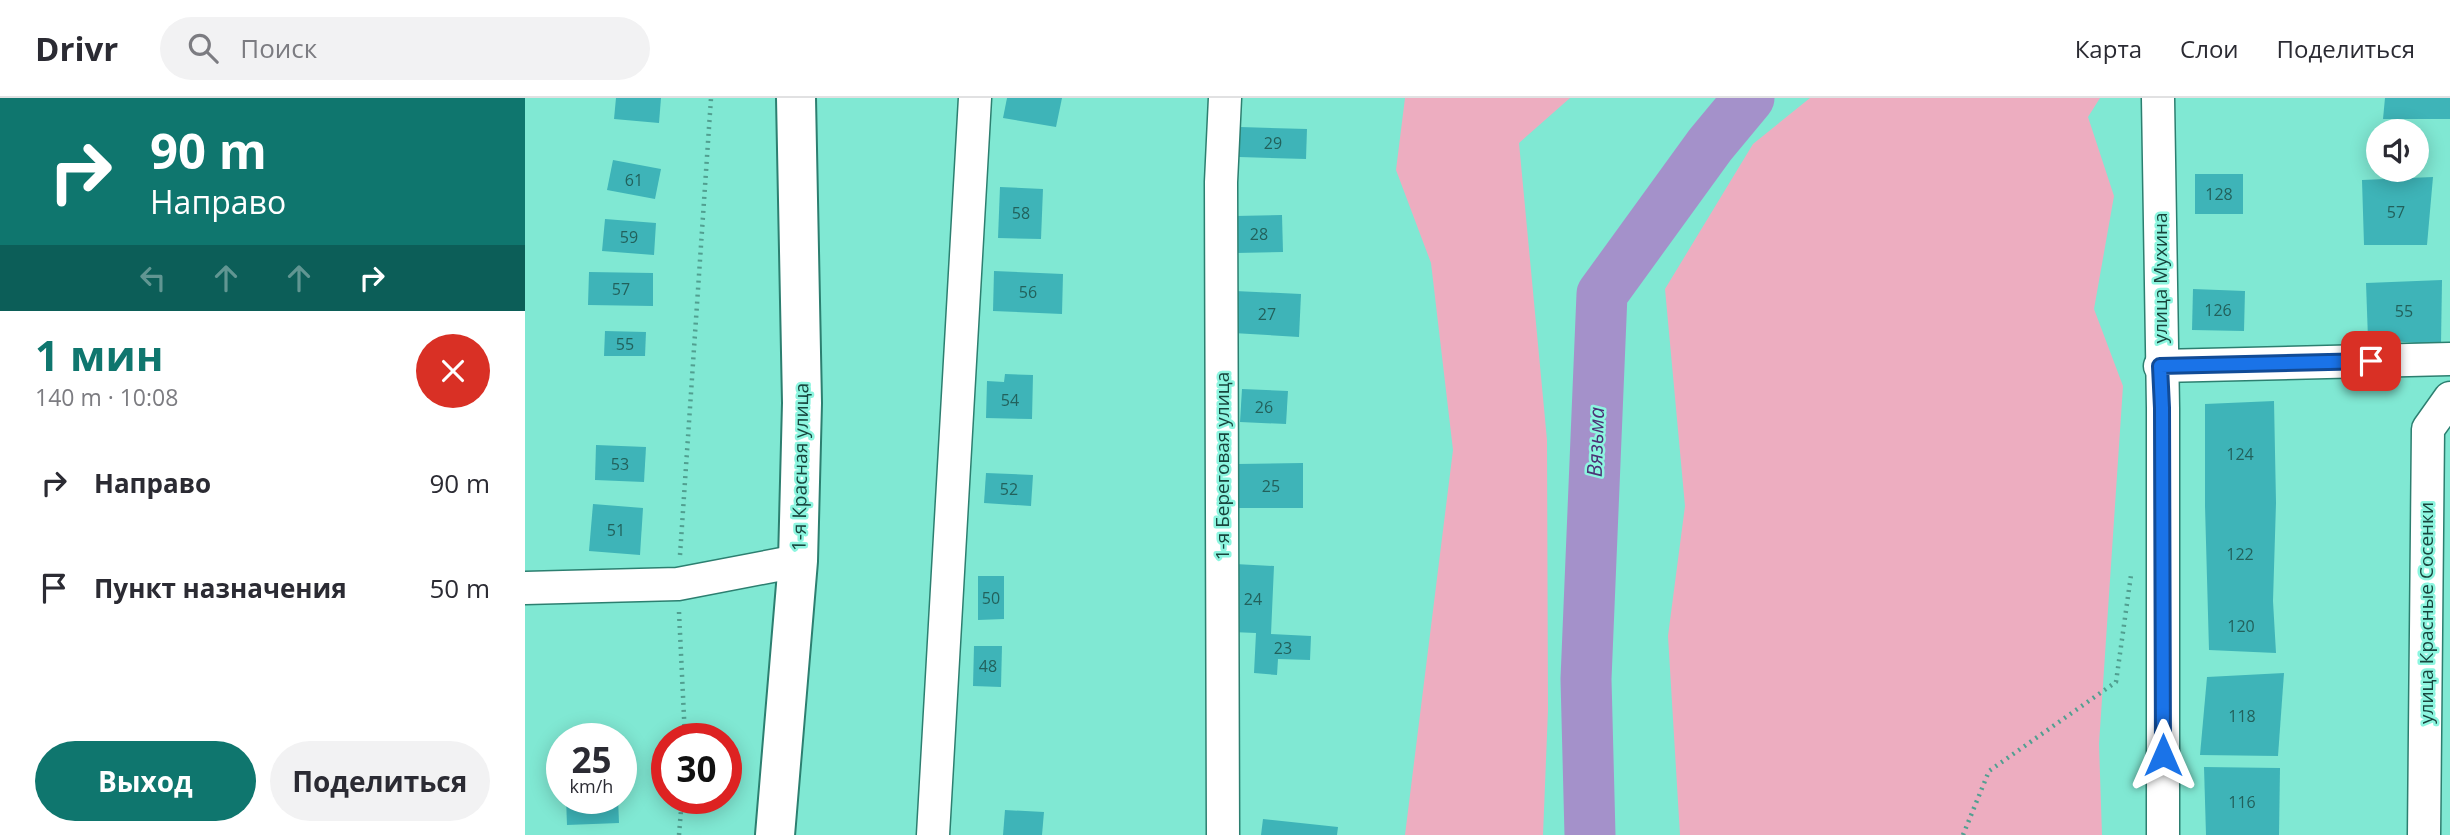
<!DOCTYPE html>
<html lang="ru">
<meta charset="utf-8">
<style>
:root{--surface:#fff;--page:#f2f2f3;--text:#2b2b33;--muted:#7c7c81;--line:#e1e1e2;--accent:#0f766e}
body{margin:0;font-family:"Open Sans",sans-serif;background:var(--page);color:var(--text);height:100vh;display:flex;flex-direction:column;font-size:26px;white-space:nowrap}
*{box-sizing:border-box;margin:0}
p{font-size:23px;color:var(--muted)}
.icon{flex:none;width:38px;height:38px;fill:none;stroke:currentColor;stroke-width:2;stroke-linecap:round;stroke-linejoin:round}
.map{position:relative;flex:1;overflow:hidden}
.details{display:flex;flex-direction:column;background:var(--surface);width:525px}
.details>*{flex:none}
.top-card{background:#0f766e;color:#fff;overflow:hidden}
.buttons{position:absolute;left:1841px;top:21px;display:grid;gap:14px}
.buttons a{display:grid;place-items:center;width:63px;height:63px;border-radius:50%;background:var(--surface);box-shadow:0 4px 18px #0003;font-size:35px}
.speed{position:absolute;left:21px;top:625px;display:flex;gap:14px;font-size:35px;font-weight:700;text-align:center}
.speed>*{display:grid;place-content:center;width:91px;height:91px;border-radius:50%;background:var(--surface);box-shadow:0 4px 18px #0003;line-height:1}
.speed small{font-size:18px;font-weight:400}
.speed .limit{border:10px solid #d22;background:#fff;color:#111}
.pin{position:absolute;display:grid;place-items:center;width:60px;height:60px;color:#fff;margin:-30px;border-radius:14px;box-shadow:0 4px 10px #0006}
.me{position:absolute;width:77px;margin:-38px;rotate:0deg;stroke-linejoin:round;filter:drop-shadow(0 0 5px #0008)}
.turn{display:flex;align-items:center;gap:24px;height:147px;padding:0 35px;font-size:32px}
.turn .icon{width:91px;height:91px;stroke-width:2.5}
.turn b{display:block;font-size:49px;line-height:60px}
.lanes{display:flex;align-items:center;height:66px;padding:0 35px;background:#0003;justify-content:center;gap:35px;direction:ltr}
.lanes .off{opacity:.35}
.round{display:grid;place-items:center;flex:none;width:74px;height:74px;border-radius:37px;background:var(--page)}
.summary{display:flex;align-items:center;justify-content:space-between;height:119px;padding:0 35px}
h1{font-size:42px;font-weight:700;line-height:52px;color:var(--accent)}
.action{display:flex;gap:14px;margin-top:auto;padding:14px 35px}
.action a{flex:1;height:80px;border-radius:42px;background:var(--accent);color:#fff;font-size:28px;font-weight:700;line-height:80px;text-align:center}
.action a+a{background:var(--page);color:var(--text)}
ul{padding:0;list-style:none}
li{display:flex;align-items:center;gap:21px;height:105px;padding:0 35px}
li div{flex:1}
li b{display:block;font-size:26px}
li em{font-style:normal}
header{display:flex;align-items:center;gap:42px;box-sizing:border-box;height:98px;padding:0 35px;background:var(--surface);border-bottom:2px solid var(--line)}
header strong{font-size:33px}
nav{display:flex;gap:38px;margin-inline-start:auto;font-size:24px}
.search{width:490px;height:63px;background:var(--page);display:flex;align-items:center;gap:18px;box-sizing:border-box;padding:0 24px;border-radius:38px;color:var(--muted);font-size:26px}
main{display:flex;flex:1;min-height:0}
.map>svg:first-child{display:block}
.green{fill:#edadc0}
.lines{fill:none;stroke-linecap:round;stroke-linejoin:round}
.river{stroke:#a491ca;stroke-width:51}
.building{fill:#3eb4b8}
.minor-casing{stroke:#2c7f70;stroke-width:35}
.secondary-casing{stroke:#2c7f70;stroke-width:42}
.path{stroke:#519f90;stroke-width:4.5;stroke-dasharray:2 5;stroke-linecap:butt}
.minor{stroke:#fff;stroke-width:32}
.secondary{stroke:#fff;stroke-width:38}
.route-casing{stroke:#114b97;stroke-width:18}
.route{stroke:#1a73e8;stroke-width:12}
.labels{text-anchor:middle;stroke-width:5;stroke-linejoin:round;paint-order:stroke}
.number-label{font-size:16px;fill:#22615c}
.street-label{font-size:19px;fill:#18453d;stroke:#8df6e0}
.water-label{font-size:21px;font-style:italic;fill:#4c3175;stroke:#8df6e0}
</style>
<header>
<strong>Drivr</strong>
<div class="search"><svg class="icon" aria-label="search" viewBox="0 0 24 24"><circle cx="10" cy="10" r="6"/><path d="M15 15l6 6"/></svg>Поиск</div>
<nav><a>Карта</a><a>Слои</a><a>Поделиться</a></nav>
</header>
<main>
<section class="details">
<div class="top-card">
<div class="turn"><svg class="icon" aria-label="right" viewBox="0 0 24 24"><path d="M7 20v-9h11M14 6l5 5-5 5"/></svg><div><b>90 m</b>Направо</div></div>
<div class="lanes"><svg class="icon off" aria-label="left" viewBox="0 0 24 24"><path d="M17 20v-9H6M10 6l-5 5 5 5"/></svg><svg class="icon off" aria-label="ahead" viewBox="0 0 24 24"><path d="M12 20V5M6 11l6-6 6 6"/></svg><svg class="icon off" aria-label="ahead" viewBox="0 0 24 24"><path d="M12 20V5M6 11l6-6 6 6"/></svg><svg class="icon" aria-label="right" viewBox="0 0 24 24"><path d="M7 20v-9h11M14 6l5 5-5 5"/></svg></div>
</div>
<div class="summary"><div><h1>1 мин</h1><p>140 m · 10:08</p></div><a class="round" style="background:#d93025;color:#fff"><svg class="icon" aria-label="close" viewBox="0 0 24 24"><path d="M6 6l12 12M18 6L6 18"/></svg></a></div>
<ul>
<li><svg class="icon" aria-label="right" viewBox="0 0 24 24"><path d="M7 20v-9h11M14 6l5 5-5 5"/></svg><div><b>Направо</b></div><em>90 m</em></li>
<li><svg class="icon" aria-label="arrive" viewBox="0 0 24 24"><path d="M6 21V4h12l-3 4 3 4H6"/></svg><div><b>Пункт назначения</b></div><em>50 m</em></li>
</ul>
<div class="action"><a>Выход</a><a>Поделиться</a></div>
</section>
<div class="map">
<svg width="1925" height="737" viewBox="0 0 1925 737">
<rect width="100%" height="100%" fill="#80e8d3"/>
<!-- green -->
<g class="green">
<polygon points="880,0 1045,0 994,45 1022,342 1023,612 1018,737 880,737 928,352 906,165 871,72"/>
<polygon points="1285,0 1575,0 1563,19 1589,98 1569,211 1598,288 1574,646 1577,737 1155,737 1143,538 1160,408 1140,191 1228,46"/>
</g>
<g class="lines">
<!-- river -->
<polyline class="river" points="1065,737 1061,581 1077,196 1185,47 1224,0"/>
</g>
<!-- building -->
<g class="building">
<polygon points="91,0 136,0 134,25 89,21"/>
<polygon points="482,0 537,0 531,29 478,20"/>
<polygon points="1860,0 1925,0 1925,21 1858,21"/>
<polygon points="715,29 782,31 781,61 714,59"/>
<polygon points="88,62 136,71 130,101 82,92"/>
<rect x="1670" y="76" width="48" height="40"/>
<polygon points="1908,79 1902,147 1839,147 1837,82"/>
<polygon points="475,89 518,91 516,141 473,140"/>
<polygon points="757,117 758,154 711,155 710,118"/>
<polygon points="80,121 131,125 129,157 77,153"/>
<polygon points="469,173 538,176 537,216 468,213"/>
<polygon points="64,174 128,175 128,208 63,207"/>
<polygon points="1917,182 1916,247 1843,241 1841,185"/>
<polygon points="1668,191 1720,193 1719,233 1667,232"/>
<polygon points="710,193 776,196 774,239 708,235"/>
<polygon points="80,233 121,234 120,258 79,258"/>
<polygon points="480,276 508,277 507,321 461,320 462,283 479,284"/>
<polygon points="717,291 763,293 761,326 715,324"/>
<polygon points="1749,303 1751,405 1748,503 1751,555 1684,552 1680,408 1680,306"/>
<polygon points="71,347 121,349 119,384 70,382"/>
<polygon points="778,365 778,410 714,410 713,366"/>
<polygon points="461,375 508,377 506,408 459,405"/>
<polygon points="68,406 118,410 115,457 64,453"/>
<polygon points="710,466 749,468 746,536 786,538 785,562 753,561 752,577 729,575 731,535 707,534"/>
<polygon points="453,478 479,478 479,521 453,522"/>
<polygon points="449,548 477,548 476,589 448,588"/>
<polygon points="1759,575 1753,658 1675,657 1682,579"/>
<polygon points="1679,669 1755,670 1754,737 1681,737"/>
<polygon points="41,700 93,700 94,725 42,727"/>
<polygon points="480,712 519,714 517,737 478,737"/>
<polygon points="738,721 813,729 812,737 736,737"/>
</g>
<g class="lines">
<defs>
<g id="minor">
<polyline points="1633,0 1638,310 1638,737"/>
<polyline points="1635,268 1925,261"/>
<polyline points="0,490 153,486 273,463"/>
<polyline points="408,737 450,0"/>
<polyline points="698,737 696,84 700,0"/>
<polyline points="1899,737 1903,331 1925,300"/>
</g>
<polyline id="secondary" points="250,737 273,463 277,305 271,0"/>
</defs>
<!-- minor casing -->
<use href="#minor" class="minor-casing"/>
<!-- secondary casing -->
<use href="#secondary" class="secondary-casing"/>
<!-- path -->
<g class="path">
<polyline points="155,457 186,0"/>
<polyline points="154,514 160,640"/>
<polyline points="154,737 157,700"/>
<polyline points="1438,737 1464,673 1591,584 1606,477"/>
</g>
<!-- minor -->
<use href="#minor" class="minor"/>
<!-- secondary -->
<use href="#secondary" class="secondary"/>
</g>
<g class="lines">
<defs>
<polyline id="route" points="1638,657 1637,310 1635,268 1846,263"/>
</defs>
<!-- route casing -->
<use href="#route" class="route-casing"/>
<!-- route -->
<use href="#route" class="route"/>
</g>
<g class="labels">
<!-- number labels -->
<g class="number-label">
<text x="748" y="51">29</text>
<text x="109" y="88">61</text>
<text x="1694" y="102">128</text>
<text x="1871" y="120">57</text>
<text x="496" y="121">58</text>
<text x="734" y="142">28</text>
<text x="104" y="145">59</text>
<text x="96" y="197">57</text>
<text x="503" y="200">56</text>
<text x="1693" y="218">126</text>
<text x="1879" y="219">55</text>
<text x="742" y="222">27</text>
<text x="100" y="252">55</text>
<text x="485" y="308">54</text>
<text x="739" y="315">26</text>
<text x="1715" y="362">124</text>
<text x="95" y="372">53</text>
<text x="746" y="394">25</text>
<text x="484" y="397">52</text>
<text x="91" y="438">51</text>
<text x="1715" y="462">122</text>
<text x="466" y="506">50</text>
<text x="728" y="507">24</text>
<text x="1716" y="534">120</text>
<text x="758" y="556">23</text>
<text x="463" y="574">48</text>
<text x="1717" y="624">118</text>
<text x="1717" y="710">116</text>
</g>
<!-- street labels -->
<g class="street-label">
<text transform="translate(1635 180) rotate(-90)" y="7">улица Мухина</text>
<text transform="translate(697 368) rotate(-90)" y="7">1-я Береговая улица</text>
<text transform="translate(275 369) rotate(-89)" y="7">1-я Красная улица</text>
<text transform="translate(1901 515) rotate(-90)" y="7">улица Красные Сосенки</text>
</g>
<!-- water labels -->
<g class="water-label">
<text transform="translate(1071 344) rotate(-88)" y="7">Вязьма</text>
</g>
</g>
</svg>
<div class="buttons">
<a><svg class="icon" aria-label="sound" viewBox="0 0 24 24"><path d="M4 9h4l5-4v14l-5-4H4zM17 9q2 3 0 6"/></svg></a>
</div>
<div class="speed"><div>25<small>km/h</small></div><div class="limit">30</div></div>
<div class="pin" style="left:1846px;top:263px;background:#d93025"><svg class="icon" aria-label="arrive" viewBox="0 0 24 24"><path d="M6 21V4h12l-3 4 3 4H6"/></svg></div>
<svg class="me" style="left:1638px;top:657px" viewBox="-20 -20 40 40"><path d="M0-17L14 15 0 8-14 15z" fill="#1a73e8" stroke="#fff" stroke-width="4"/></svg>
</div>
</main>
